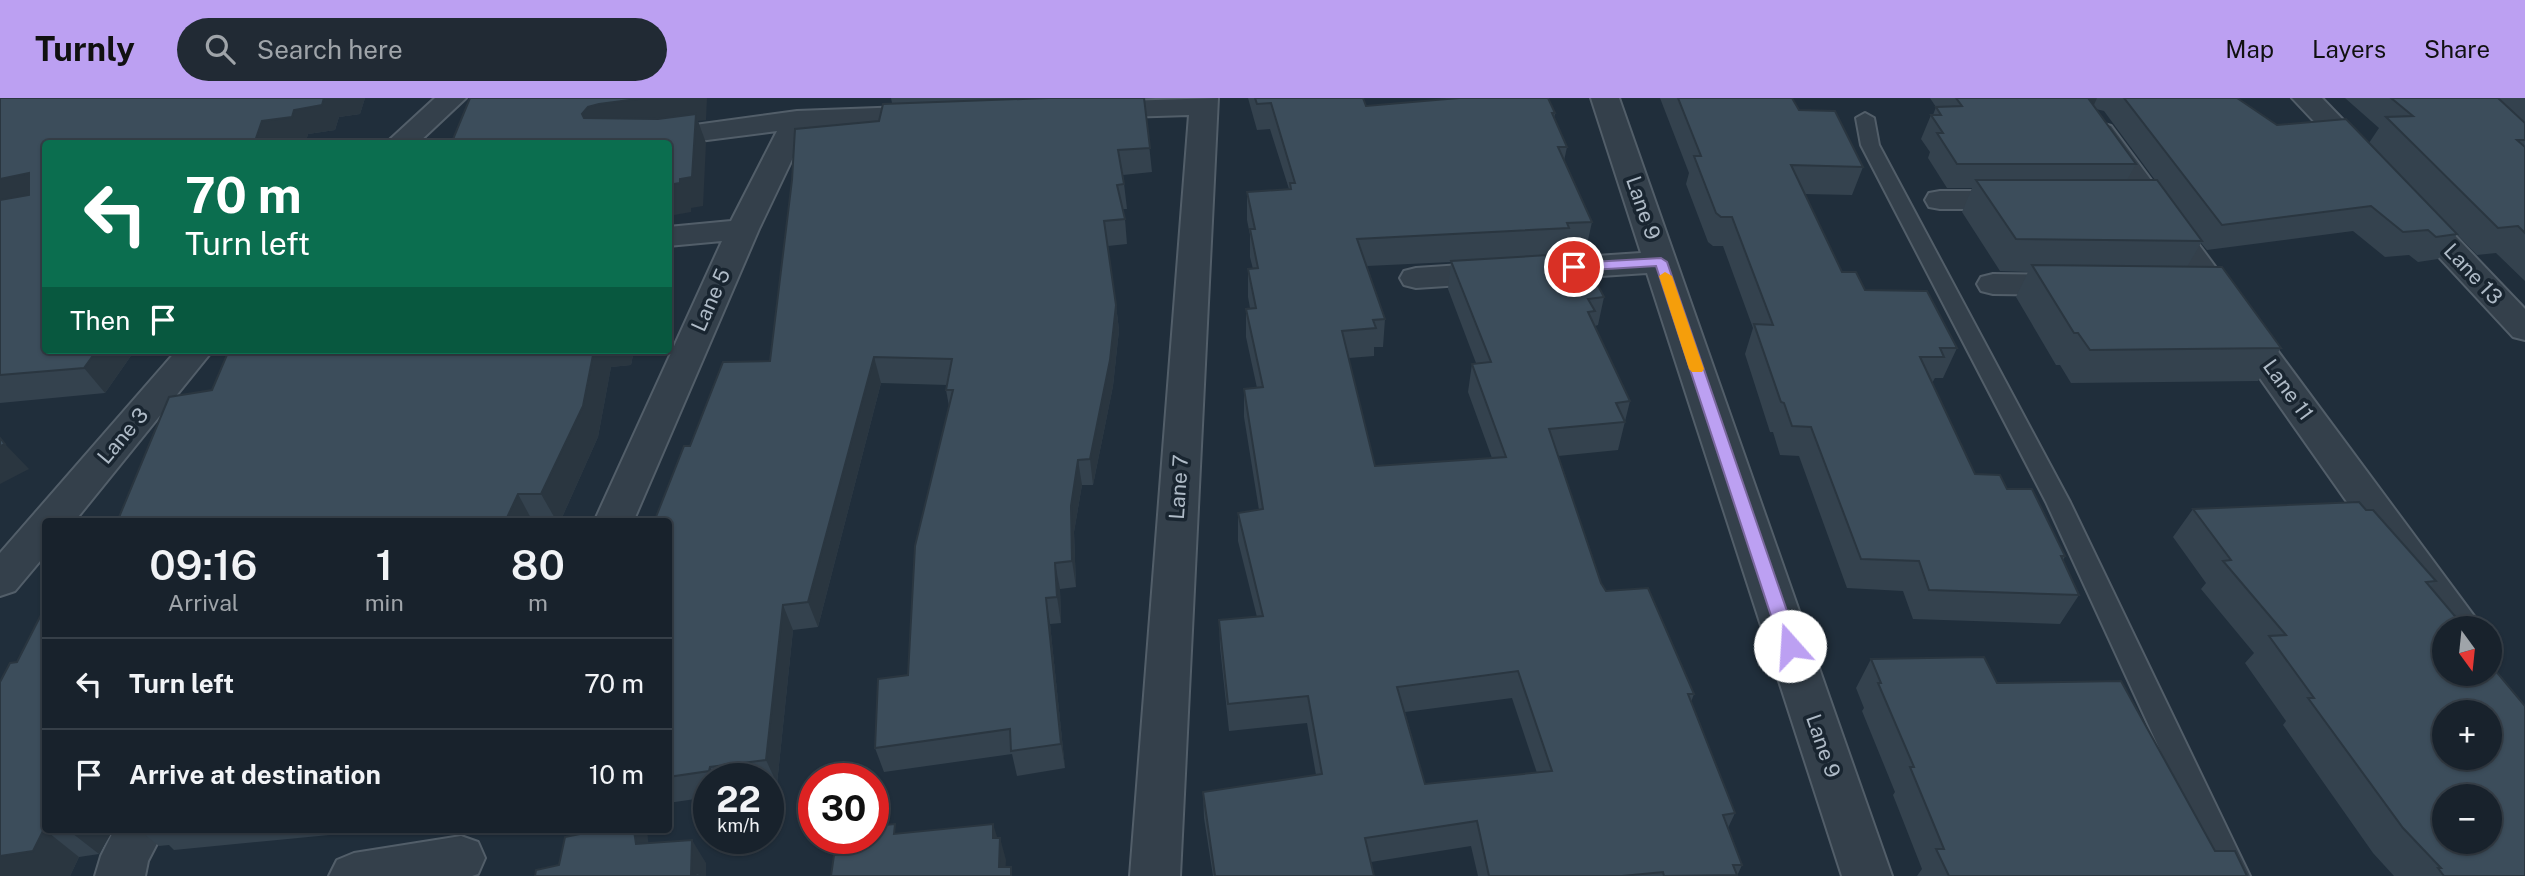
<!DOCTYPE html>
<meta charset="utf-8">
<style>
:root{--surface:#18222c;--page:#212a34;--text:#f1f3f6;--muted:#9fa4a9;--line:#363f48;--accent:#bca0f2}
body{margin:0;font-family:"Public Sans",sans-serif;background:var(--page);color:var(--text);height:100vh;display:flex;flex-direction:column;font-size:26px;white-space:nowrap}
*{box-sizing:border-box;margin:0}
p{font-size:23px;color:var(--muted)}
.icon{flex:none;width:38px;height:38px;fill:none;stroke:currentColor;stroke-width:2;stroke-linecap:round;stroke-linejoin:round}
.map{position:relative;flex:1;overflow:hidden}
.panel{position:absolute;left:42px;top:420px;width:630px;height:315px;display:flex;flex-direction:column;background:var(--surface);border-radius:7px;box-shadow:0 2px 5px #0004,0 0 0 2px var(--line)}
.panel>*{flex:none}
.top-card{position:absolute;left:42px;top:42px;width:630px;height:214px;border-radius:7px;box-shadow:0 2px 5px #0004,0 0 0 2px var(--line);background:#0b6e4f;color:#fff;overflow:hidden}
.needle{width:46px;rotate:165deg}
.buttons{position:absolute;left:2432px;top:518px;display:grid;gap:14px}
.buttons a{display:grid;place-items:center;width:70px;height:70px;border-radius:50%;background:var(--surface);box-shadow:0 2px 5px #0004,0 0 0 2px var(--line);font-size:35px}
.speed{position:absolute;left:693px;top:665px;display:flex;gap:14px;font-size:35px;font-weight:700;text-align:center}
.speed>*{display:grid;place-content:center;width:91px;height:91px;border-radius:50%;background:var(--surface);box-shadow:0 2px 5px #0004,0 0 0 2px var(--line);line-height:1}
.speed small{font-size:18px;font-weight:400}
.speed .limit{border:10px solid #d22;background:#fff;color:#111}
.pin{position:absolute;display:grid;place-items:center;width:60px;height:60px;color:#fff;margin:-30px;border:4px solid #fff;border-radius:50%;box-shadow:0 2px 7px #0007}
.me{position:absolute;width:77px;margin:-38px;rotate:341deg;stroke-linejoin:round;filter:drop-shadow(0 0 5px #0008)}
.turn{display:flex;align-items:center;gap:24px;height:147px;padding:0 28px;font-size:32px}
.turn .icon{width:91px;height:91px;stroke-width:2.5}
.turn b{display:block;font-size:49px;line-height:60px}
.then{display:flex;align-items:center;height:66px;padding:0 28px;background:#0003;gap:14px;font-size:26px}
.eta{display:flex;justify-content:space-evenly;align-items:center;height:119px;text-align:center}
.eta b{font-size:42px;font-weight:600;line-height:49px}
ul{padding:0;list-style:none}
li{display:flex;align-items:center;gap:21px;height:91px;padding:0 28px;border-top:2px solid var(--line)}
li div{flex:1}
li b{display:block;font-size:26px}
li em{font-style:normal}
header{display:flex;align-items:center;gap:42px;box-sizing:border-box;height:98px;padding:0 35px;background:var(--accent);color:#111}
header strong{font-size:33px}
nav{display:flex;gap:38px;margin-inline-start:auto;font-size:24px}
.search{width:490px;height:63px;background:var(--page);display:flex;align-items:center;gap:18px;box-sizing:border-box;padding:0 24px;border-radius:38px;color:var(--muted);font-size:26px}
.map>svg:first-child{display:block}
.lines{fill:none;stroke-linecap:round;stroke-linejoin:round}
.service-casing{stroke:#525e69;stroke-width:4}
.minor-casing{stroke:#525e69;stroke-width:4}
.service{fill:#34404b;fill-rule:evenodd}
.minor{fill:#34404b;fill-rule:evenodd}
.wall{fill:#34424e;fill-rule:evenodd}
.shaded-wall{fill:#2a3640}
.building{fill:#3c4d5b;stroke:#2a3640;stroke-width:2;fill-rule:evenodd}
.route{fill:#bca0f2;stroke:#7a689d;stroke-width:2}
.slow{fill:#f59e0b}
.labels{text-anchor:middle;stroke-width:7;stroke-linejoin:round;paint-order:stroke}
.street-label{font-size:21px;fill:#afbbc7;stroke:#192530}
</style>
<header>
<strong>Turnly</strong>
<div class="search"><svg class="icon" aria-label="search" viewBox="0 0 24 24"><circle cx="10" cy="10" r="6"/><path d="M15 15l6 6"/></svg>Search here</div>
<nav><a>Map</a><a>Layers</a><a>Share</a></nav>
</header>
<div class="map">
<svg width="2525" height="778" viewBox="0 0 2525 778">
<rect width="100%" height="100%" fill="#202e3b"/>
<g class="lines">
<defs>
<polygon id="service" points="1865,15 1874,20 1879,47 2070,404 2250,778 2218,778 2046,404 1861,47 1856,20"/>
<g id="minor">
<polygon points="435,0 466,0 417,46 385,46"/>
<polygon points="1218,0 1180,778 1130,778 1189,17 1093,20 1083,18 1079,12 1083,6 1093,4"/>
<polygon points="1591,0 1619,0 1892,778 1842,778 1647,175 1416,190 1404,187 1400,180 1404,173 1416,170 1641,155"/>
<polygon points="2292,0 2322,0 2375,55 2380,61 2375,67 2365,70 2355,67"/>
<polygon points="931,8 941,11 945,17 941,23 807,30 759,131 633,424 594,424 722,143 668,148 668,129 731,123 777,33 668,47 596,46 600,40 797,13"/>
<polygon points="2101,25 2111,28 2474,518 2480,530 2445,530 2444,542 2087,34 2091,28"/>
<polygon points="1940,93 2019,93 2030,95 2034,102 2030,109 2019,111 1940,111 1929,109 1925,102 1929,95"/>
<polygon points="2411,101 2422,103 2525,211 2525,242 2513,239 2400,117 2396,110 2400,103"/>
<polygon points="1993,176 2075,177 2087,180 2092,187 2087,194 2075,197 1993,196 1981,193 1977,186 1981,179"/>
<polygon points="177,252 213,252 74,424 46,424 46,456 15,493 0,498 0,455"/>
<polygon points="114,732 164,732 148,763 145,778 95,778 101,758"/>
<polygon points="461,738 478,744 485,760 478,776 472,778 329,778 337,762 354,755"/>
</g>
</defs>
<!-- service casing -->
<use href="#service" class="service-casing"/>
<!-- minor casing -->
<use href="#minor" class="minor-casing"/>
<!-- service -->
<use href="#service" class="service"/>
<!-- minor -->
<use href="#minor" class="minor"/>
</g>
<!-- wall -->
<g class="wall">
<polygon points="0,0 365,0 360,16 339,19 335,32 308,36 306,43 46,46 135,252 105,295 0,305"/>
<polygon points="891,0 1144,0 1152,74 1123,77 1127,111 1123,111 1125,121 1127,146 1108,148 1116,207 1119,232 1113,288 1093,387 1082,387 1074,434 1076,489 1060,491 1061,525 1050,526 1065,670 1017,678 1012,656 884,674 875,650 908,577 949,308 946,292 947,287 881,285 818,529 793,532 777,686 768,687 768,681 709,681 709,699 668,705 668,424 690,348 770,263 879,23 892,5"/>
<path d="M1248 0H1363L1366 8 1446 2V0H1548L1555 15 1554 21 1567 49 1564 63 1592 124 1586 151 1565 153 1564 156 1604 199 1598 227 1595 228 1630 303 1618 352 1558 358 1601 485 1606 493 1694 596 1691 604 1735 715 1728 730 1742 767 1737 778H1478L1471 748 1371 764 1374 778H1213L1204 720 1203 694 1316 677 1307 625 1229 633 1220 549 1219 522 1257 519 1238 443V415L1259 412 1244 319V291L1257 290 1246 239V211L1250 210 1248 199V171H1253L1250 159V137L1247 122V94L1289 91 1270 31 1257 32ZM1451 164 1448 191 1476 265 1472 266 1468 294 1492 360 1375 368 1349 260 1374 258V249H1383L1385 221 1367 168ZM1512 600 1537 675 1425 686 1405 614Z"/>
<polygon points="1660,0 1792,0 1799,12 1863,69 1852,97 1804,96 1842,174 1865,192 1957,250 1943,280 1935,280 1932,285 1975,376 2007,391 2065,458 2063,463 2079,497 2060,526 1913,521 1903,493 1847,490 1799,358 1780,357 1773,334 1770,334 1745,256 1753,230 1723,148 1713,148 1708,144 1686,86 1689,75"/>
<path d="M1930 0H2237L2277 27 2457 136 2438 161 2418 164 2409 157 2385 159 2353 133 2207 152 2201 145 2187 169 2281 250 2258 283 2071 285 2060 267H2056L2016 199 2028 174 2000 173 1962 114 1972 90H1947L1928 60 1930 54 1921 41 1931 17H1933L1936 9ZM2096 11 2104 13 2155 82H2127L2136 66Z"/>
<polygon points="2345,0 2525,0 2525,183 2496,155 2477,157 2369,45 2379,30"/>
<polygon points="229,252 634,252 631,267 611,269 598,339 560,424 117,424 212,292"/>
<polygon points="2193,411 2366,412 2436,483 2430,489 2525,778 2394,778 2373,755 2283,627 2286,623 2245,565 2254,555 2201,491 2206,485 2173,439"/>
<polygon points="46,507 46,732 113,732 99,756 79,759 70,778 0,778 17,564"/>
<polygon points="1871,561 1997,585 2247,778 1917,778 1922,771 1893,697 1895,694 1862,613 1864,610 1856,590"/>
<polygon points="139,732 381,732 174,752 169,747 159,748"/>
</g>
<!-- shaded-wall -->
<g class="shaded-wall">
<polygon points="324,0 365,0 360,16 339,19 335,32 308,36 306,43 290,46 254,46 262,23"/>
<polygon points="645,0 707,0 706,22 698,23 706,45 703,108 691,110 691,114 674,117 674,126 668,127 668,87 594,45 582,16 588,9 599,6"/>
<polygon points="2086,0 2097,0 2093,9"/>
<polygon points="29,75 46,97 0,109 0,81"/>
<polygon points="1116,207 1119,232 1113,288 1093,387 1090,361"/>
<polygon points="97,252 135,252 105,295 84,270"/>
<polygon points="594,252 634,252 631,267 611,269 598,339 560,424 557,424 541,396"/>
<polygon points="874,259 881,285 818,529 808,504"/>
<polygon points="5,346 29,371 0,386 0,348"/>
<polygon points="1078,362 1082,387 1074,434 1076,489 1072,463 1071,408"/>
<polygon points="518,396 533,424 505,424"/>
<polygon points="1055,465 1060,491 1061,525 1057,499"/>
<polygon points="1046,500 1050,526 1065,670 1061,646"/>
<polygon points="783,507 793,532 777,686 766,662"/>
<polygon points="710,669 717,681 714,681 709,673"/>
<polygon points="993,726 1000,748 1000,740 1006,762 1005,778 1001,778 993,740"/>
<polygon points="44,731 79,759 70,778 0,778 0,758"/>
<polygon points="68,732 113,732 99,756"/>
<polygon points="634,732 647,732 651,770 636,746"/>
<polygon points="692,742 706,765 706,778 691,778 691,777"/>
</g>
<!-- building -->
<g class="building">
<polygon points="0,0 324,0 322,7 294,12 292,19 262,23 254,46 46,46 46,252 97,252 84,270 0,277 0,102 29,97 29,75 0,81"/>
<polygon points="470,0 645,0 599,6 588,9 582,16 584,20 658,21 696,16 692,79 680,81 680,85 668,87 668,46 451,46"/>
<polygon points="1048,0 1144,0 1150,50 1118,52 1124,86 1117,87 1125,121 1104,123 1116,207 1110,262 1090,361 1078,362 1071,408 1072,463 1055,465 1057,499 1046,500 1061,646 1011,653 1010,631 875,650 878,581 908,577 915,448 953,292 946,292 952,261 874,259 808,504 783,507 766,662 710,669 709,673 668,679 668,424 654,424 684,348 690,348 723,264 770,263 792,82 795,31 879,23 883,6"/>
<path d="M1255 0H1363L1366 8 1459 0H1548L1555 15H1552L1567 49H1558L1592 124 1567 125 1569 130 1357 141 1385 221 1373 222 1376 230 1342 233 1375 368 1506 359 1472 266 1491 264 1451 163 1581 155 1604 199 1588 201 1595 213 1588 214 1630 303 1616 305 1625 324 1549 331 1601 485 1606 493 1648 490 1694 596H1688L1735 715 1723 717 1742 767H1733L1737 777 1664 778 1663 774 1622 778H1489L1477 723 1365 740 1374 778H1215L1203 694 1322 676 1308 598 1228 606 1219 522 1263 518 1238 415 1263 411 1244 291 1263 289 1246 211 1256 210 1248 171 1258 170 1250 131H1255L1247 94 1291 91 1290 85H1295L1271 5 1257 6ZM1518 573 1552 673 1425 686 1397 589Z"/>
<polygon points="1678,0 1792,0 1799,12 1835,13 1863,69 1791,67 1842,174 1856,174 1865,192 1927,193 1957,250 1940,250 1944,259 1920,259 1975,376 2000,377 2007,391 2032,391 2065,458 2061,458 2079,497 1929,492 1919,463 1861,461 1811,329 1792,328 1784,305 1781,304 1754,226 1773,227 1732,119 1721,119 1716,115 1694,58 1701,58"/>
<polygon points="1956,0 2088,0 2136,66 1957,66 1937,35 1943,35 1931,17 1941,17 1936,9 1962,8"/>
<polygon points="2124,0 2237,0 2277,27 2346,21 2457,136 2436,139 2428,132 2403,134 2371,108 2222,127"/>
<polygon points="2391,0 2498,0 2525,25 2525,42 2517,42 2525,49 2525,135 2518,128 2498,130 2386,19 2413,18"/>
<polygon points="1976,82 2157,82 2202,143 2016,141"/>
<polygon points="2032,167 2222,169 2281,250 2090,252 2078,235 2074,235"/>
<polygon points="229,252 594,252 583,308 541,396 518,396 505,424 117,424 169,299 212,292"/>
<polygon points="0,340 5,346 0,348"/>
<path d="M2359 404 2366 412H2373L2436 483 2426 484 2465 530H2445V576H2490V566L2525 608V778H2444L2438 770H2441L2403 730 2308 600H2314L2269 538 2286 537 2223 463 2231 462 2193 411ZM2445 614H2490V660H2445ZM2445 698H2490V744H2445Z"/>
<polygon points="46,507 46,731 44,731 33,753 0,758 0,584 10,565 17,564"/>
<polygon points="1984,559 1997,585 2121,583 2215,753 2235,753 2247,778 1949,778 1936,751 1944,751 1910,669 1914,669 1878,585 1881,585 1871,561"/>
<polygon points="895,726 894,736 993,726 993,740 1000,740 999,769 1011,769 1011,778 831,778 834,757 846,756 848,740 873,740 873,728"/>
<polygon points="579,732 634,732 636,746 692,742 691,777 700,775 699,778 535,778 536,772 559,767 565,739 580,736"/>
</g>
<!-- route -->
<polygon class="route" points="1661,160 1667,164 1799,548 1796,553 1784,553 1781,548 1656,168 1574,173 1567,169 1574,165"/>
<!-- slow -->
<polygon class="slow" points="1665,174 1672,178 1704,271 1702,274 1692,274 1689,271 1659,178"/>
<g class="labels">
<!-- street labels -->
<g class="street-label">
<text transform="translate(1643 110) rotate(71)" y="7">Lane 9</text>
<text transform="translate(2473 176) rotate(47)" y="7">Lane 13</text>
<text transform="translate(711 202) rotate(-66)" y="7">Lane 5</text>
<text transform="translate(2288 292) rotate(54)" y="7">Lane 11</text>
<text transform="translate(123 338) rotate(-50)" y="7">Lane 3</text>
<text transform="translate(1179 389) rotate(-86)" y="7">Lane 7</text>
<text transform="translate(1823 648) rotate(71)" y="7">Lane 9</text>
</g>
</g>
</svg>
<div class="buttons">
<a><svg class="needle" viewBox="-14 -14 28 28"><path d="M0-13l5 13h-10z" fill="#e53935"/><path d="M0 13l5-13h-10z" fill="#9fa4a9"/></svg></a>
<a>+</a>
<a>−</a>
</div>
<div class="speed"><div>22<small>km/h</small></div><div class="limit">30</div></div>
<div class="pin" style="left:1574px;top:169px;background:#d93025"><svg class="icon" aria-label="arrive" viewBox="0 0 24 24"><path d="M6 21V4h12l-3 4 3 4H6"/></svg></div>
<svg class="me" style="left:1790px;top:548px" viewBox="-20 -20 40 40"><circle r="19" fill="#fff"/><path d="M0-13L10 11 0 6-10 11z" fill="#bca0f2"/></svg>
<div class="top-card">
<div class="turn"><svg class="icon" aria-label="left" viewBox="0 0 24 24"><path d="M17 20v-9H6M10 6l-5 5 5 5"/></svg><div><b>70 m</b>Turn left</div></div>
<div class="then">Then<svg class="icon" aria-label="arrive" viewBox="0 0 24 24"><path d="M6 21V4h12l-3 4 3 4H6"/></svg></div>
</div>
<section class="panel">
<div class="eta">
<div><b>09:16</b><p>Arrival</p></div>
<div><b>1</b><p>min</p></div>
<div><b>80</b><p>m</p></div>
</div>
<ul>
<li><svg class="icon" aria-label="left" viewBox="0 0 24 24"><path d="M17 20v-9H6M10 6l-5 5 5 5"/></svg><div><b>Turn left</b></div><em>70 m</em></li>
<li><svg class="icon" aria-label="arrive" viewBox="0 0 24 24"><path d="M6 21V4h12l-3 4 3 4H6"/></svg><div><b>Arrive at destination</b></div><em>10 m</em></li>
</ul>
</section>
</div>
